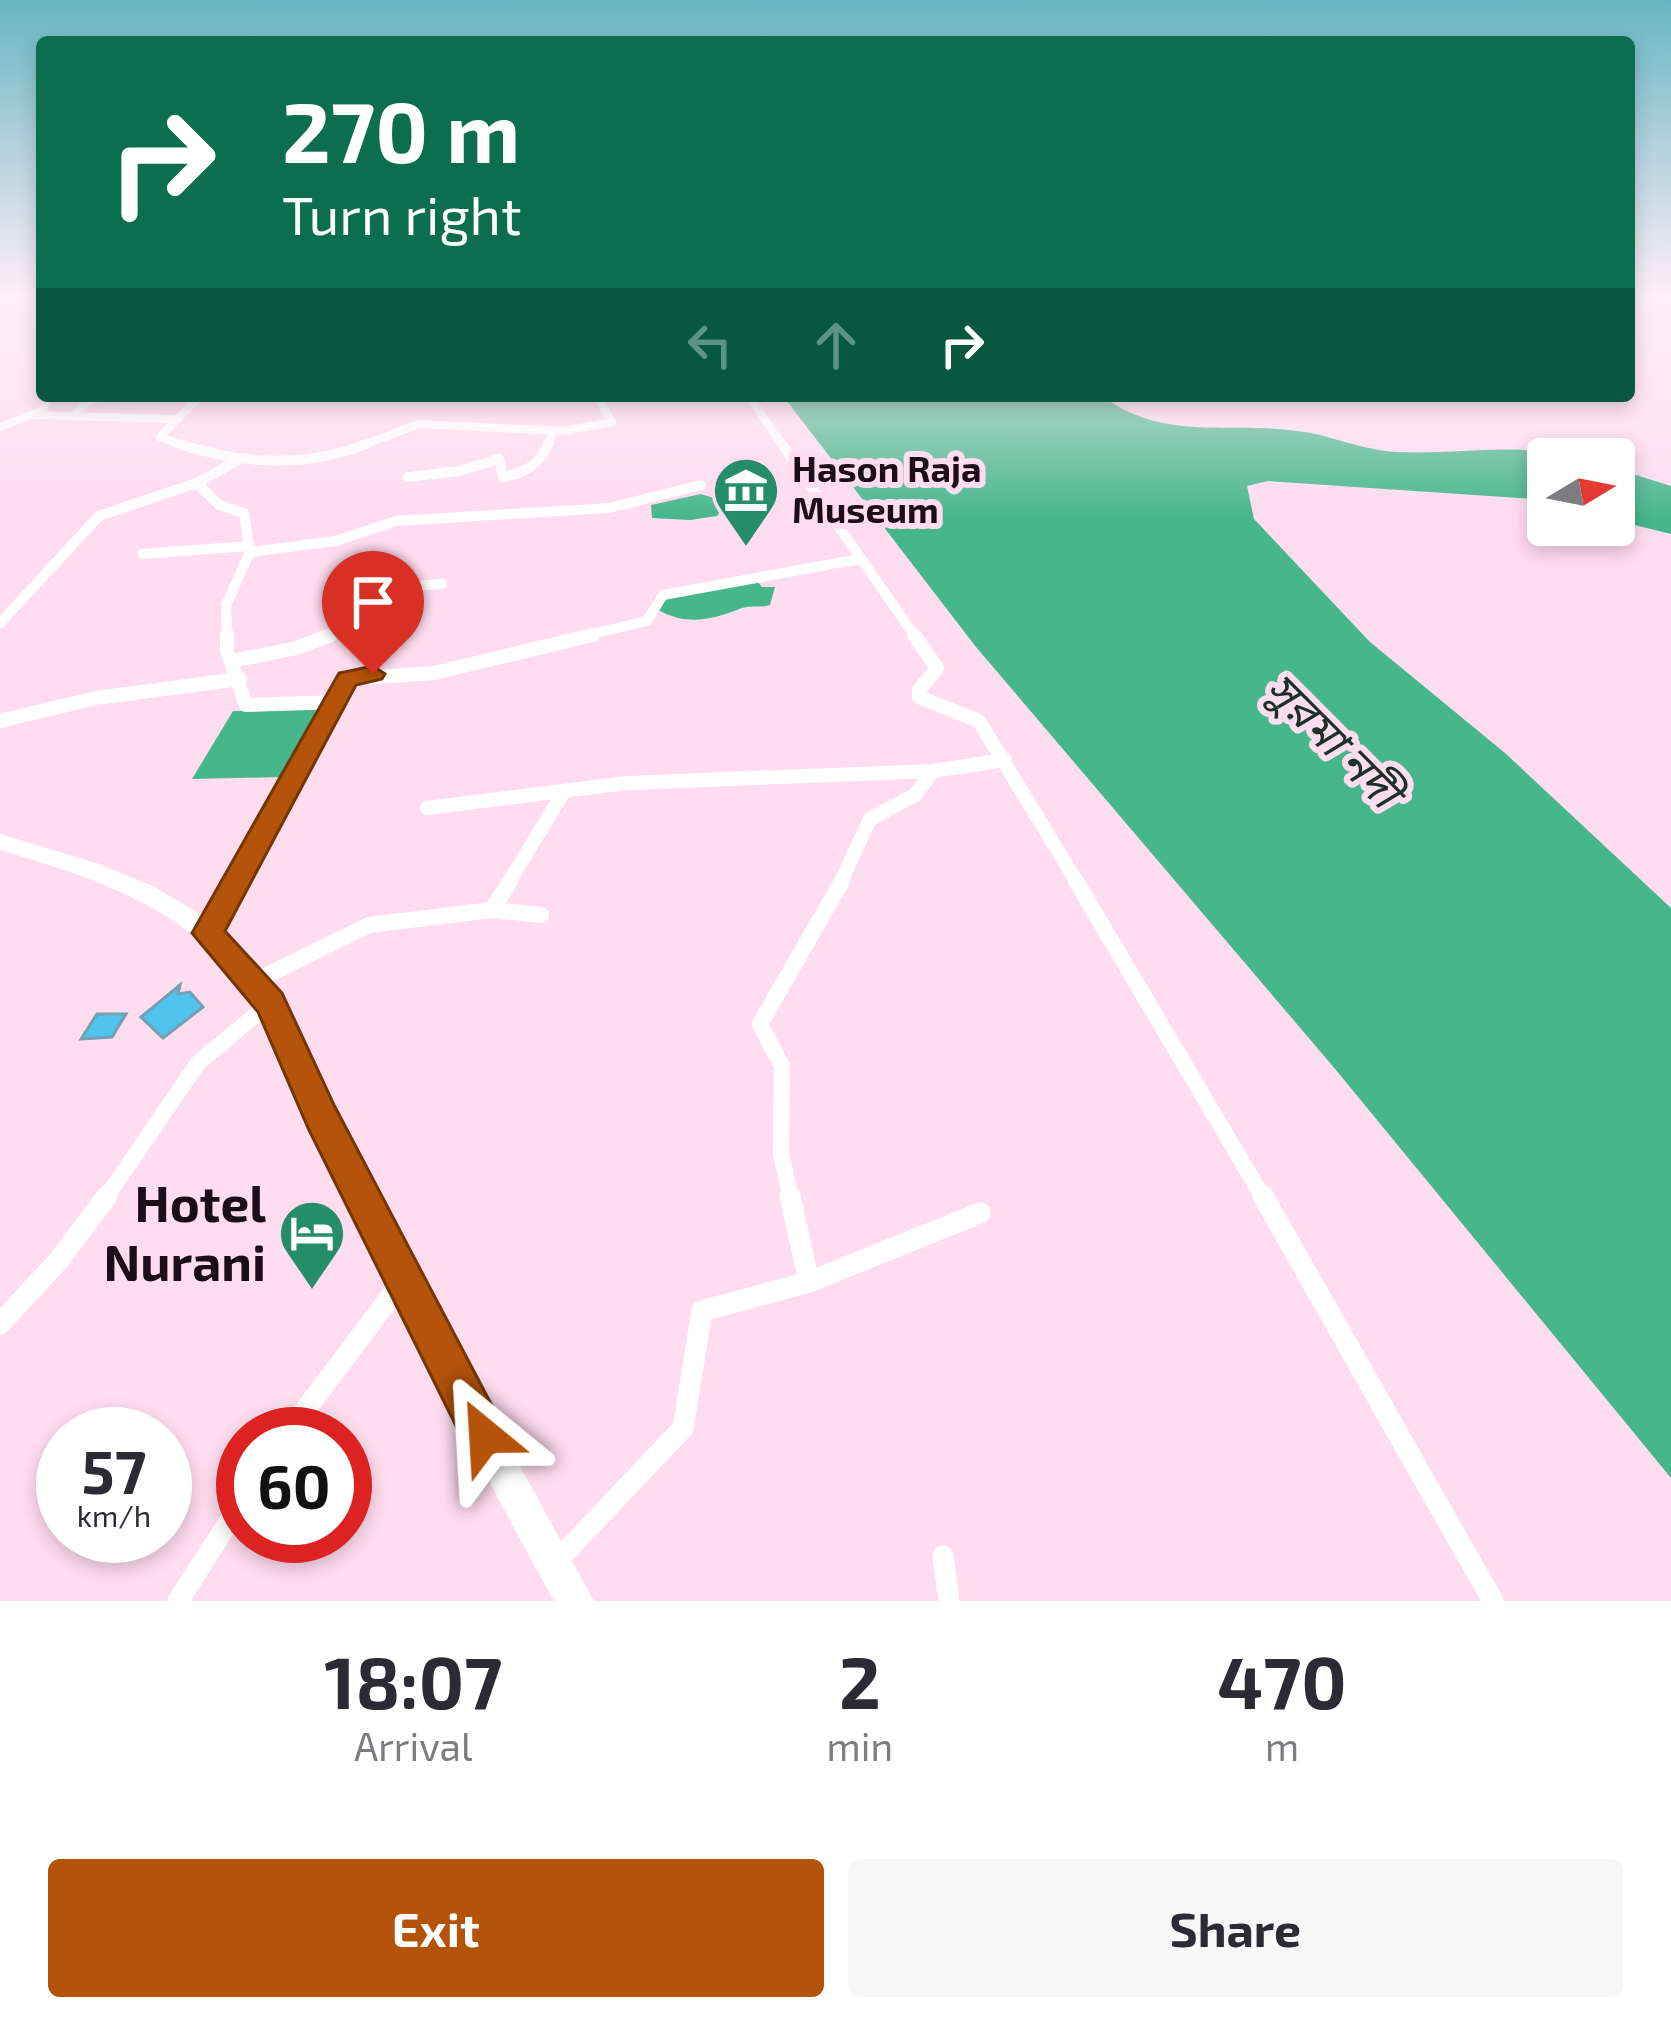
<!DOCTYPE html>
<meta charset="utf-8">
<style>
:root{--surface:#fff;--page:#f7f7f7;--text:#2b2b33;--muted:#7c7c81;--accent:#b45309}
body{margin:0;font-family:"Exo 2","Noto Sans Bengali",sans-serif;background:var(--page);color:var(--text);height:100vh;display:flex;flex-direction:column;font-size:45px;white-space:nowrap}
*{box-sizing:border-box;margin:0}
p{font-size:39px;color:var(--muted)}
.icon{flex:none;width:66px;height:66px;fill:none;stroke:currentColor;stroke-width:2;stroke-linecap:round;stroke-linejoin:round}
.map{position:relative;height:1601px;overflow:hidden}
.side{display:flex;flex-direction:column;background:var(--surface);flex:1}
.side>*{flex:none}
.top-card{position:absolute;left:36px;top:36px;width:1599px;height:366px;border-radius:12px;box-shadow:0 6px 18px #0003;background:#0b6e4f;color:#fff;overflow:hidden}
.needle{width:78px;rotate:80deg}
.buttons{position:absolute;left:1527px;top:438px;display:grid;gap:24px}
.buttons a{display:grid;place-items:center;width:108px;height:108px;border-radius:12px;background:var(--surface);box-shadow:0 6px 18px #0003;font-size:60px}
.speed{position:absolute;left:36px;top:1407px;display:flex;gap:24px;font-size:60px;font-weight:700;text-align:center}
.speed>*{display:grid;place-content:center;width:156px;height:156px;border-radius:50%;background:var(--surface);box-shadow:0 6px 18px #0003;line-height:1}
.speed small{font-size:30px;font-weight:400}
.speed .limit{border:18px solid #d22;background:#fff;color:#111}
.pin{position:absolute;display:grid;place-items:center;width:102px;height:102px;color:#fff;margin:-123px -51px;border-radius:50% 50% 50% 0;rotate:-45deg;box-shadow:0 0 12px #0007}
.pin .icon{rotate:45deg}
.me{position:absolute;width:132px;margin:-66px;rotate:333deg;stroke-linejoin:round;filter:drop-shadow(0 0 9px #0008)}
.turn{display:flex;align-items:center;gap:42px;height:252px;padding:0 48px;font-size:54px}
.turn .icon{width:156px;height:156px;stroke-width:2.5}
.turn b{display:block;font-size:84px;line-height:102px}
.lanes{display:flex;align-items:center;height:114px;padding:0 48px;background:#0003;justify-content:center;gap:60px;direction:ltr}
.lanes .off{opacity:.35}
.eta{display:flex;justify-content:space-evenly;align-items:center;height:204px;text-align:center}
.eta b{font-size:72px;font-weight:700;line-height:84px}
.cta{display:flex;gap:24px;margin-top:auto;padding:24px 48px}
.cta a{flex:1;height:138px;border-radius:12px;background:var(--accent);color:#fff;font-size:48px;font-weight:700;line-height:138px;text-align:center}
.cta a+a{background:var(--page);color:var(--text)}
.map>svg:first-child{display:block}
.water{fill:#46b68d}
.building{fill:#4fc4ee;stroke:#73a0b3;stroke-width:3}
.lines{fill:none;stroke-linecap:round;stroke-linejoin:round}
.minor-far4{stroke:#fff;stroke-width:8}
.minor-far3{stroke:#fff;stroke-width:10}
.minor-far2{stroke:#fff;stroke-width:14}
.minor-far1{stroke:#fff;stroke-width:16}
.minor{stroke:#fff;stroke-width:21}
.primary{fill:#fff;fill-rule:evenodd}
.route{fill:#b45309;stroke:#753606;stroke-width:3}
.labels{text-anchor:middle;stroke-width:12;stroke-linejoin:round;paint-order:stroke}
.far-poi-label{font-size:36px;font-weight:bold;fill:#1c0e16;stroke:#ffdcee;text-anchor:start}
.water-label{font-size:45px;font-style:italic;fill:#193127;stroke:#ffdcee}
.near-poi-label{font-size:51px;font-weight:bold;fill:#1c0e16;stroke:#ffdcee;text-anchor:end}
</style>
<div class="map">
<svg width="1671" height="1601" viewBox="0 0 1671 1601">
<rect width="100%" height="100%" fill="#ffdcee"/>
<!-- water -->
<g class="water">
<path d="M783 396H1102C1165 442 1224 421 1298 431 1331 435 1364 451 1398 452 1460 455 1520 441 1582 459H1548V500L1268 481 1247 486 1254 519 1370 642 1505 753 1671 908V1478L1336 1070 976 647Z"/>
<polygon points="1614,468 1671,486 1671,534 1614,520"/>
<polygon points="701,494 720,500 722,509 717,516 690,520 652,518 651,505"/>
<path d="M755 579 762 587H775L770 605C761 608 751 605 742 608 711 620 688 626 658 610L667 595Z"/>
<polygon points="320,710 284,777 192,779 233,711"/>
</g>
<!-- building -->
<g class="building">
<polygon points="180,985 178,994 190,992 203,1007 163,1038 141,1017"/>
<polygon points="97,1014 126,1014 112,1037 81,1039"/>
</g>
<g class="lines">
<!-- minor-far4 -->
<g class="minor-far4">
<polyline points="1629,295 1666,295"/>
<polyline points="749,396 783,446"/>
<polyline points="35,415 173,419"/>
<polyline points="75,416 85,403 102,396"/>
<polyline points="0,427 43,410 48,396"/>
<polyline points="185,446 160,437 200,396"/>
<polyline points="361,446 419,424 563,431 612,422 597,396"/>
<polyline points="548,446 551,435"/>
</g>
<!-- minor-far3 -->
<g class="minor-far3">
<path d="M176 443C238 464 307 469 368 443"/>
<polyline points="781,443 916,638"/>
<path d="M408 477 459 471 499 459 503 477C525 474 540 463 549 443"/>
<polyline points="197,483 219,505 244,513 250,552 226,605 227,638"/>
<polyline points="250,552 336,541 396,521 609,508 701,485"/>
<polyline points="142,554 249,546"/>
<polyline points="328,591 442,584"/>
<polyline points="0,623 99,516 197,483 238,460"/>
<polyline points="323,638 360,623 370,588"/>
<polyline points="575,638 647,621 663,595 860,559"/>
</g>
<!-- minor-far2 -->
<g class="minor-far2">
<polyline points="227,635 227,651 246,705 334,702"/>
<polyline points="914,635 937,668 919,690 919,697 979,721 1078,884"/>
<polyline points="232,661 297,648 331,635"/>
<polyline points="0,721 96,698 240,679"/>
<polyline points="427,808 627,783 933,771"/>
<polyline points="235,884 348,679 434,673 593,635"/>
<polyline points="508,884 563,793"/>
<polyline points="840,884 870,819 915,795 933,771 1005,760"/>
</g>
<!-- minor-far1 -->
<g class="minor-far1">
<polyline points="1076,881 1264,1199"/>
<polyline points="492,910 510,881"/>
<polyline points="208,933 237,881"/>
<polyline points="255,981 369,925 492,910 541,915"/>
<polyline points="105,1199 198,1063 270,1003"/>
<polyline points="791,1199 781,1154 782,1066 760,1024 842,881"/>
</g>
<!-- minor -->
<g class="minor">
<polyline points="1263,1196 1493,1601"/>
<polyline points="809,1282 980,1213"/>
<polyline points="0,1324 59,1260 107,1196"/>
<polyline points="287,1434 404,1279"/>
<polyline points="943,1556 949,1601"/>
<polyline points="557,1561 683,1428 702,1311 809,1282 790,1196"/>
<polyline points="178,1601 243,1500"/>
</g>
<!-- primary -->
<path class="primary" d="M0 834 96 863 153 886 205 917 250 957 282 1004 343 1131 462 1361 594 1601H554C473 1456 399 1306 326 1156 291 1086 271 1005 212 951 153 896 75 872 0 850Z"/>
</g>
<!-- sky -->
<linearGradient id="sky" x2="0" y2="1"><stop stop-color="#67b5c4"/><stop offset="0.57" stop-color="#ffeff7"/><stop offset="1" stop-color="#ffeff7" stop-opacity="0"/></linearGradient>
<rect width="1671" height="519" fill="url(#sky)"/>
<!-- route -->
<polygon class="route" points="373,666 385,674 382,679 356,685 225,931 282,993 334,1105 500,1421 507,1436 500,1452 485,1458 469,1452 309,1130 258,1012 192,933 339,673"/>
<!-- icons -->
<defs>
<symbol id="museum-pin" viewBox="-11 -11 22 30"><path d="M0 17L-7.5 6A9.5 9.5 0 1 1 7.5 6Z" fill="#258d69" stroke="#ffdcee"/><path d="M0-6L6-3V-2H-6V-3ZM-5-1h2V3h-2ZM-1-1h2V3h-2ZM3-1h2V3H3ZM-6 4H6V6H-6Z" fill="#fff"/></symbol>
<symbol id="hotel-pin" viewBox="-11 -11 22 30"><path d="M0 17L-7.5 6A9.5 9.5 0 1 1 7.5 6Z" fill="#258d69" stroke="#ffdcee"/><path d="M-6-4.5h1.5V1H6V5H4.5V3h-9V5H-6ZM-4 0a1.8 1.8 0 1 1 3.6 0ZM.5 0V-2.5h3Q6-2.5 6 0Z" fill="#fff"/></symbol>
</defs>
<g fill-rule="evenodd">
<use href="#museum-pin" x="708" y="452" width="76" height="104"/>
<use href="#hotel-pin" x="274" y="1195" width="76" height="104"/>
</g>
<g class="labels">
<!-- far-poi labels -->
<g class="far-poi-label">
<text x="792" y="482">Hason Raja<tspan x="792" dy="41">Museum</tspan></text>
</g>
<!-- water labels -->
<g class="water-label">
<text transform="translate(1333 740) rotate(45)" y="16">সুরমা নদী</text>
</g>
<!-- near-poi labels -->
<g class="near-poi-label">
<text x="266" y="1222">Hotel<tspan x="266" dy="59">Nurani</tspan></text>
</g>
</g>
</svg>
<div class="buttons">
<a><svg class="needle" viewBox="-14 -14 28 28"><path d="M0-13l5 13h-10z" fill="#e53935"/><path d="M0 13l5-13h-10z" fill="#7c7c81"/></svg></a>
</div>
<div class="speed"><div>57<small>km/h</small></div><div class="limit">60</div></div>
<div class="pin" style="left:373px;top:674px;background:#d93025"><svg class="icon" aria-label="arrive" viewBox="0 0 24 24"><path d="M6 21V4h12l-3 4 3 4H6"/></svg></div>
<svg class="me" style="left:485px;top:1436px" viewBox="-20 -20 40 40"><path d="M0-17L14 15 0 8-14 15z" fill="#b45309" stroke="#fff" stroke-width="4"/></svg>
<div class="top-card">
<div class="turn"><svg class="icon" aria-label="right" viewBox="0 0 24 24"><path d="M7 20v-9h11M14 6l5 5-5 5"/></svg><div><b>270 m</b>Turn right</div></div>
<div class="lanes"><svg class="icon off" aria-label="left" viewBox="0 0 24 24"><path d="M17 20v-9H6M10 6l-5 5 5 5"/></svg><svg class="icon off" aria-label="ahead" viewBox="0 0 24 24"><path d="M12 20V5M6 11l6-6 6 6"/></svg><svg class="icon" aria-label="right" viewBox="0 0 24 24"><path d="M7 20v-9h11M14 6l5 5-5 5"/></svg></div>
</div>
</div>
<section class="side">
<div class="eta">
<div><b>18:07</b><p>Arrival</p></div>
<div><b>2</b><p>min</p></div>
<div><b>470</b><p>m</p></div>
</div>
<div class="cta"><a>Exit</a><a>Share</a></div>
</section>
